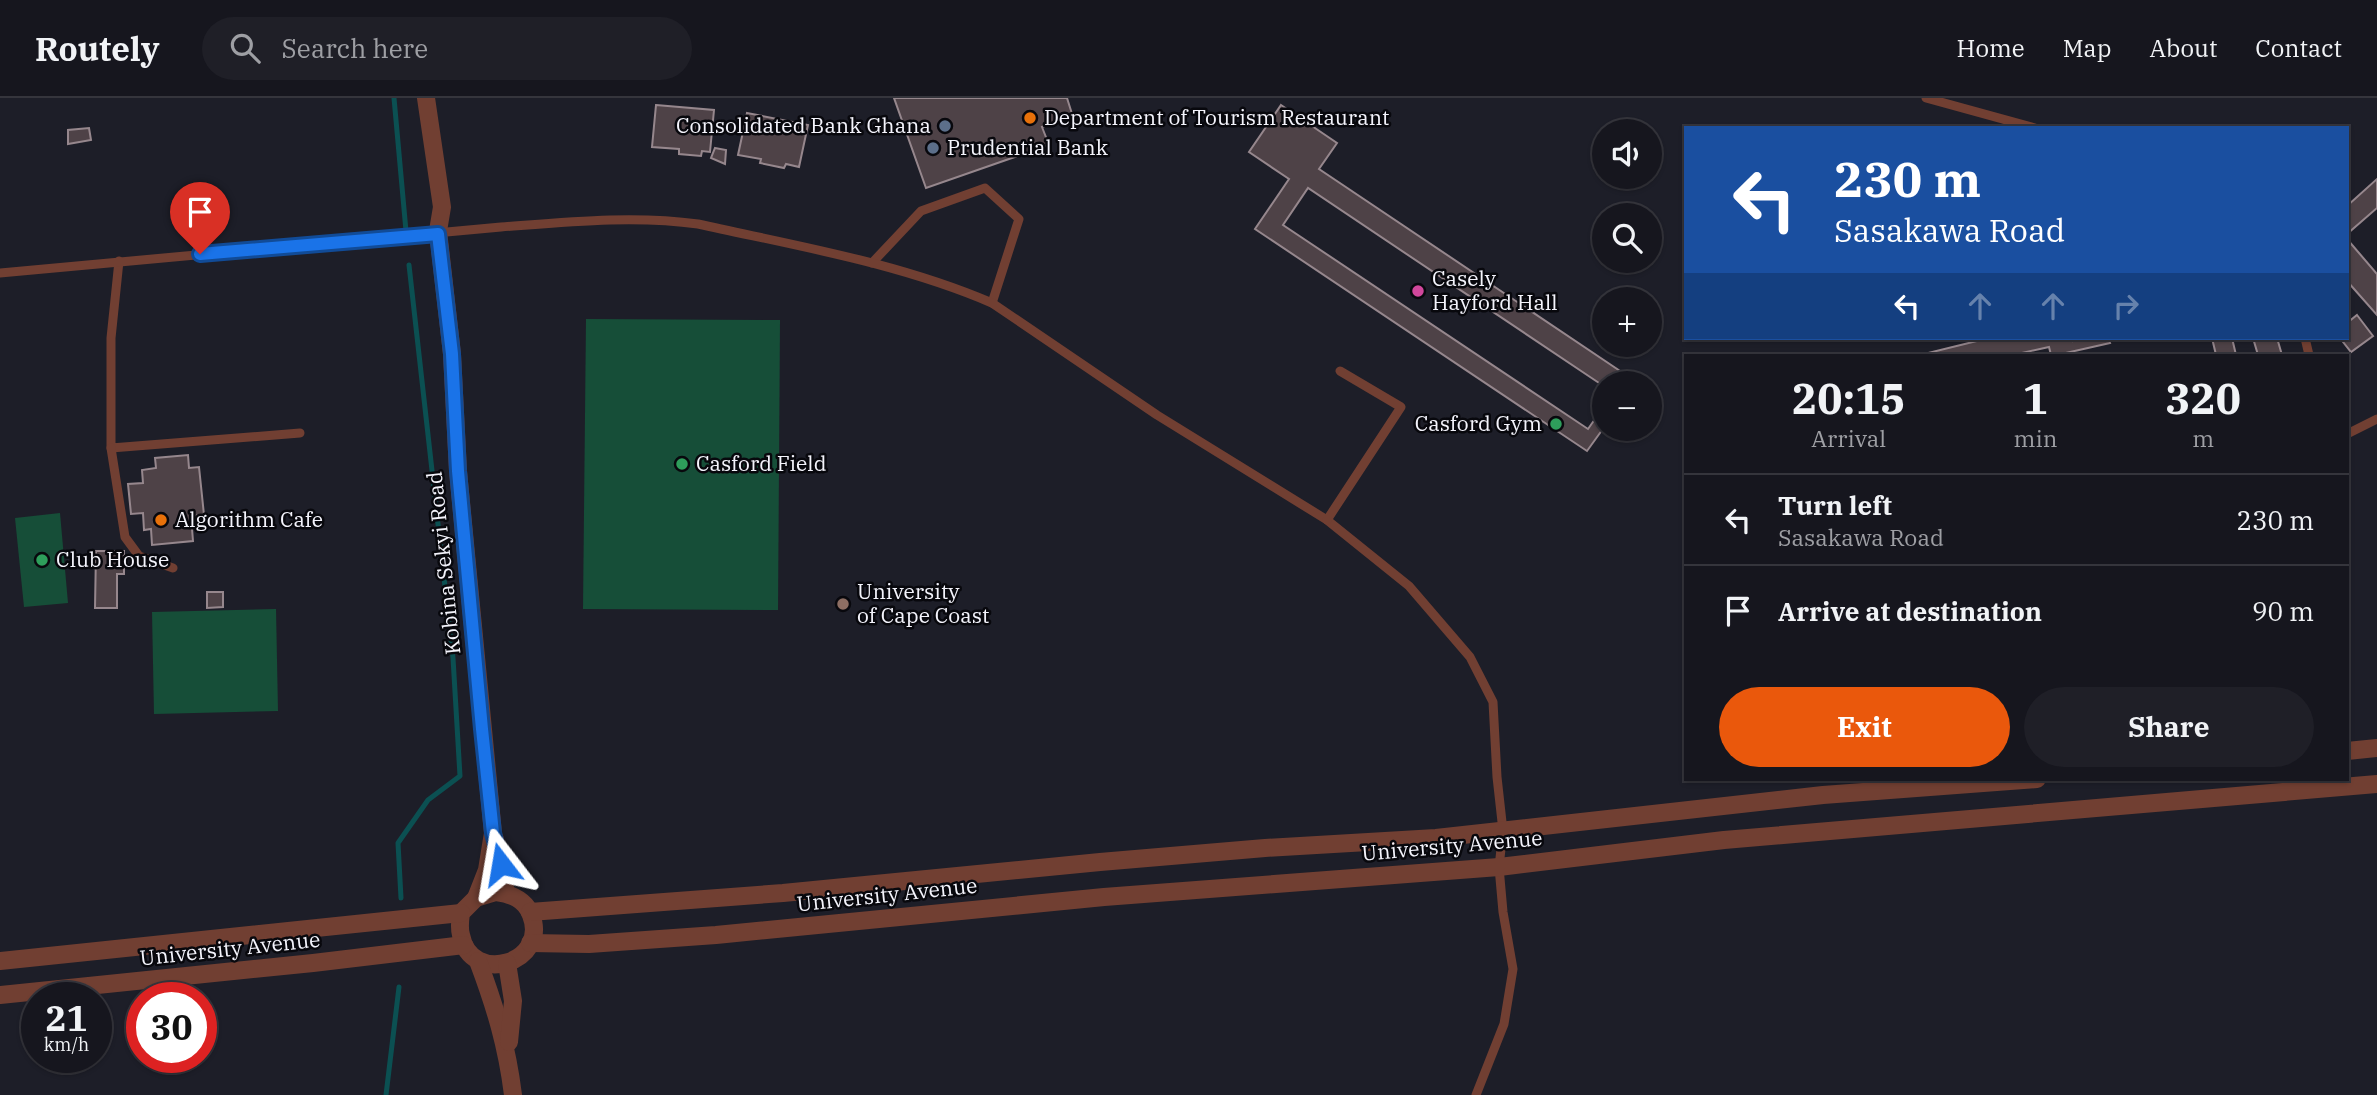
<!DOCTYPE html>
<meta charset="utf-8">
<style>
:root{--surface:#16161e;--page:#1f1f27;--text:#f1f3f6;--muted:#9e9fa4;--line:#35353c;--accent:#ea580c}
body{margin:0;font-family:"IBM Plex Serif",serif;background:var(--page);color:var(--text);height:100vh;display:flex;flex-direction:column;font-size:26px;white-space:nowrap}
*{box-sizing:border-box;margin:0}
p{font-size:23px;color:var(--muted)}
.icon{flex:none;width:38px;height:38px;fill:none;stroke:currentColor;stroke-width:2;stroke-linecap:round;stroke-linejoin:round}
.map{position:relative;flex:1;overflow:hidden}
.panel{position:absolute;left:1684px;top:256px;width:665px;height:427px;display:flex;flex-direction:column;background:var(--surface);border-radius:0px;box-shadow:0 2px 5px #0004,0 0 0 2px var(--line)}
.panel>*{flex:none}
.banner{position:absolute;left:1684px;top:28px;width:665px;height:214px;border-radius:0px;box-shadow:0 2px 5px #0004,0 0 0 2px var(--line);background:#1a4fa0;color:#fff;overflow:hidden}
.buttons{position:absolute;left:1592px;top:21px;display:grid;gap:14px}
.buttons a{display:grid;place-items:center;width:70px;height:70px;border-radius:50%;background:var(--surface);box-shadow:0 2px 5px #0004,0 0 0 2px var(--line);font-size:35px}
.speed{position:absolute;left:21px;top:884px;display:flex;gap:14px;font-size:35px;font-weight:700;text-align:center}
.speed>*{display:grid;place-content:center;width:91px;height:91px;border-radius:50%;background:var(--surface);box-shadow:0 2px 5px #0004,0 0 0 2px var(--line);line-height:1}
.speed small{font-size:18px;font-weight:400}
.speed .limit{border:10px solid #d22;background:#fff;color:#111}
.pin{position:absolute;display:grid;place-items:center;width:60px;height:60px;color:#fff;margin:-72px -30px;border-radius:50% 50% 50% 0;rotate:-45deg;box-shadow:0 0 7px #0007}
.pin .icon{rotate:45deg}
.me{position:absolute;width:77px;margin:-38px;rotate:346deg;stroke-linejoin:round;filter:drop-shadow(0 0 5px #0008)}
.turn{display:flex;align-items:center;gap:24px;height:147px;padding:0 35px;font-size:32px}
.turn .icon{width:91px;height:91px;stroke-width:2.5}
.turn b{display:block;font-size:49px;line-height:60px}
.lanes{display:flex;align-items:center;height:66px;padding:0 35px;background:#0003;justify-content:center;gap:35px;direction:ltr}
.lanes .off{opacity:.35}
.eta{display:flex;justify-content:space-evenly;align-items:center;height:119px;text-align:center}
.eta b{font-size:42px;font-weight:800;line-height:49px}
.primary-button{display:flex;gap:14px;margin-top:auto;padding:14px 35px}
.primary-button a{flex:1;height:80px;border-radius:42px;background:var(--accent);color:#fff;font-size:28px;font-weight:800;line-height:80px;text-align:center}
.primary-button a+a{background:var(--page);color:var(--text)}
ul{padding:0;list-style:none}
li{display:flex;align-items:center;gap:21px;height:91px;padding:0 35px;border-top:2px solid var(--line)}
li div{flex:1}
li b{display:block;font-size:26px}
li em{font-style:normal}
header{display:flex;align-items:center;gap:42px;box-sizing:border-box;height:98px;padding:0 35px;background:var(--surface);border-bottom:2px solid var(--line)}
header strong{font-size:33px}
nav{display:flex;gap:38px;margin-inline-start:auto;font-size:24px}
.search{width:490px;height:63px;background:var(--page);display:flex;align-items:center;gap:18px;box-sizing:border-box;padding:0 24px;border-radius:38px;color:var(--muted);font-size:26px}
.map>svg:first-child{display:block}
.green{fill:#164e38}
.lines{fill:none;stroke-linecap:round;stroke-linejoin:round}
.stream{stroke:#0b5052;stroke-width:5}
.building{fill:#4e4247;stroke:#96878d;stroke-width:2}
.lane{stroke:#713f32;stroke-width:9}
.street{stroke:#713f32;stroke-width:18}
.route-casing{stroke:#114b97;stroke-width:18}
.route{stroke:#1a73e8;stroke-width:12}
.food-dot{fill:#e8710a;stroke:#08080d;stroke-width:2.5}
.service-dot{fill:#5c6f8a;stroke:#08080d;stroke-width:2.5}
.hotel-dot{fill:#d1479c;stroke:#08080d;stroke-width:2.5}
.leisure-dot{fill:#2e9e5b;stroke:#08080d;stroke-width:2.5}
.education-dot{fill:#8d6e63;stroke:#08080d;stroke-width:2.5}
.labels{text-anchor:middle;stroke-width:5;stroke-linejoin:round;paint-order:stroke}
.poi-label{font-size:21px;fill:#f4f4fc;stroke:#08080d;text-anchor:start}
.street-label{font-size:21px;fill:#f4f4fc;stroke:#08080d}
</style>
<header>
<strong>Routely</strong>
<div class="search"><svg class="icon" aria-label="search" viewBox="0 0 24 24"><circle cx="10" cy="10" r="6"/><path d="M15 15l6 6"/></svg>Search here</div>
<nav><a>Home</a><a>Map</a><a>About</a><a>Contact</a></nav>
</header>
<div class="map">
<svg width="2377" height="997" viewBox="0 0 2377 997">
<rect width="100%" height="100%" fill="#1d1e28"/>
<!-- green -->
<g class="green">
<polygon points="586,221 780,222 778,512 583,511"/>
<polygon points="60,415 68,505 24,509 15,420"/>
<polygon points="276,511 278,613 154,616 152,514"/>
</g>
<g class="lines">
<!-- stream -->
<g class="stream">
<polyline points="394,0 406,133"/>
<polyline points="401,800 398,745 428,702 460,678 453,560 409,167"/>
<polyline points="386,997 399,889"/>
</g>
</g>
<!-- building -->
<g class="building">
<polygon points="894,0 1067,0 1073,19 1042,29 1049,47 926,90"/>
<polygon points="656,7 714,12 710,54 702,53 701,58 679,56 679,51 652,49"/>
<polygon points="1281,7 1337,45 1319,71 1635,283 1634,285 1605,285 1605,289 1308,90 1283,127 1588,331 1605,307 1605,328 1587,353 1255,131 1289,81 1249,54"/>
<polygon points="747,15 808,27 799,69 786,66 784,70 760,65 761,61 738,57"/>
<polygon points="89,30 91,42 68,46 68,32"/>
<polygon points="715,50 726,52 725,66 711,60"/>
<polygon points="2377,81 2377,110 2347,136 2347,108"/>
<polygon points="2347,141 2377,176 2377,217 2347,183"/>
<polygon points="2357,217 2373,238 2351,254 2340,240 2347,240 2347,225"/>
<polygon points="1989,240 2072,240 2073,243 2086,240 2108,240 2110,245 2057,257 2051,257 2049,249 2013,257 1928,257 1928,255"/>
<polygon points="2212,240 2232,240 2236,257 2216,257"/>
<polygon points="2253,240 2277,240 2282,257 2258,257"/>
<polygon points="188,357 189,370 199,369 204,417 191,418 193,443 152,447 151,431 144,432 143,415 131,416 128,386 143,385 142,372 156,370 155,360"/>
<polygon points="96,453 124,453 124,476 117,476 117,510 95,510"/>
<polygon points="207,494 223,494 223,509 207,510"/>
</g>
<g class="lines">
<!-- lane -->
<g class="lane">
<polyline points="1926,0 2035,30"/>
<polyline points="119,163 111,240 111,350 300,335"/>
<polyline points="872,165 921,113 985,90 1019,121 992,205"/>
<path d="M0 175 501 129C566 124 634 117 698 126 797 148 899 165 992 205L1157 317 1327 422 1409 488 1470 559 1493 604 1497 679 1503 733 1499 769 1503 814 1513 871 1504 926 1476 997"/>
<polyline points="2305,240 2309,257"/>
<polyline points="2347,336 2377,321"/>
<polyline points="111,350 125,439 139,458 173,470"/>
<polyline points="1327,422 1401,309 1340,273"/>
</g>
<!-- street -->
<g class="street">
<polyline points="426,0 442,109 438,133 452,256 458,373 493,735 487,772 476,800"/>
<polyline points="2347,653 2377,650"/>
<polyline points="495,741 506,795"/>
<path d="M496 794C511 796 525 801 531 817 550 865 471 889 461 837 459 830 460 822 461 815L476 800Z"/>
<polyline points="530,814 783,795 1100,764 1265,750 1436,740 1823,697 2037,681"/>
<polyline points="530,845 589,846 716,837 1104,799 1499,769 1724,742 2377,686"/>
<polyline points="0,863 461,815"/>
<path d="M478 863C495 908 507 948 513 997"/>
<polyline points="507,865 513,903 509,944"/>
<polyline points="0,897 313,865 464,847"/>
</g>
</g>
<g class="lines">
<defs>
<polyline id="route" points="200,156 438,136 452,256 458,373 482,631 493,735 501,766"/>
</defs>
<!-- route casing -->
<use href="#route" class="route-casing"/>
<!-- route -->
<use href="#route" class="route"/>
</g>
<!-- markers -->
<g class="food-dot">
<circle cx="1030" cy="20" r="7"/>
<circle cx="161" cy="422" r="7"/>
</g>
<g class="service-dot">
<circle cx="945" cy="28" r="7"/>
<circle cx="933" cy="50" r="7"/>
</g>
<circle class="hotel-dot" cx="1418" cy="193" r="7"/>
<g class="leisure-dot">
<circle cx="1556" cy="326" r="7"/>
<circle cx="682" cy="366" r="7"/>
<circle cx="42" cy="462" r="7"/>
</g>
<circle class="education-dot" cx="843" cy="506" r="7"/>
<g class="labels">
<!-- poi labels -->
<g class="poi-label">
<text x="1044" y="27">Department of Tourism Restaurant</text>
<text x="931" y="35" text-anchor="end">Consolidated Bank Ghana</text>
<text x="947" y="57">Prudential Bank</text>
<text x="1432" y="188">Casely<tspan x="1432" dy="24">Hayford Hall</tspan></text>
<text x="1542" y="333" text-anchor="end">Casford Gym</text>
<text x="696" y="373">Casford Field</text>
<text x="175" y="429">Algorithm Cafe</text>
<text x="56" y="469">Club House</text>
<text x="857" y="501">University<tspan x="857" dy="24">of Cape Coast</tspan></text>
</g>
<!-- street labels -->
<g class="street-label">
<text transform="translate(444 465) rotate(-96)" y="7">Kobina Sekyi Road</text>
<text transform="translate(1452 748) rotate(-5)" y="7">University Avenue</text>
<text transform="translate(887 797) rotate(-6)" y="7">University Avenue</text>
<text transform="translate(230 851) rotate(-6)" y="7">University Avenue</text>
</g>
</g>
</svg>
<div class="buttons">
<a><svg class="icon" aria-label="sound" viewBox="0 0 24 24"><path d="M4 9h4l5-4v14l-5-4H4zM17 9q2 3 0 6"/></svg></a>
<a><svg class="icon" aria-label="search" viewBox="0 0 24 24"><circle cx="10" cy="10" r="6"/><path d="M15 15l6 6"/></svg></a>
<a>+</a>
<a>−</a>
</div>
<div class="speed"><div>21<small>km/h</small></div><div class="limit">30</div></div>
<div class="pin" style="left:200px;top:156px;background:#d93025"><svg class="icon" aria-label="arrive" viewBox="0 0 24 24"><path d="M6 21V4h12l-3 4 3 4H6"/></svg></div>
<svg class="me" style="left:501px;top:766px" viewBox="-20 -20 40 40"><path d="M0-17L14 15 0 8-14 15z" fill="#1a73e8" stroke="#fff" stroke-width="4"/></svg>
<div class="banner">
<div class="turn"><svg class="icon" aria-label="left" viewBox="0 0 24 24"><path d="M17 20v-9H6M10 6l-5 5 5 5"/></svg><div><b>230 m</b>Sasakawa Road</div></div>
<div class="lanes"><svg class="icon" aria-label="left" viewBox="0 0 24 24"><path d="M17 20v-9H6M10 6l-5 5 5 5"/></svg><svg class="icon off" aria-label="ahead" viewBox="0 0 24 24"><path d="M12 20V5M6 11l6-6 6 6"/></svg><svg class="icon off" aria-label="ahead" viewBox="0 0 24 24"><path d="M12 20V5M6 11l6-6 6 6"/></svg><svg class="icon off" aria-label="right" viewBox="0 0 24 24"><path d="M7 20v-9h11M14 6l5 5-5 5"/></svg></div>
</div>
<section class="panel">
<div class="eta">
<div><b>20:15</b><p>Arrival</p></div>
<div><b>1</b><p>min</p></div>
<div><b>320</b><p>m</p></div>
</div>
<ul>
<li><svg class="icon" aria-label="left" viewBox="0 0 24 24"><path d="M17 20v-9H6M10 6l-5 5 5 5"/></svg><div><b>Turn left</b><p>Sasakawa Road</p></div><em>230 m</em></li>
<li><svg class="icon" aria-label="arrive" viewBox="0 0 24 24"><path d="M6 21V4h12l-3 4 3 4H6"/></svg><div><b>Arrive at destination</b></div><em>90 m</em></li>
</ul>
<div class="primary-button"><a>Exit</a><a>Share</a></div>
</section>
</div>
